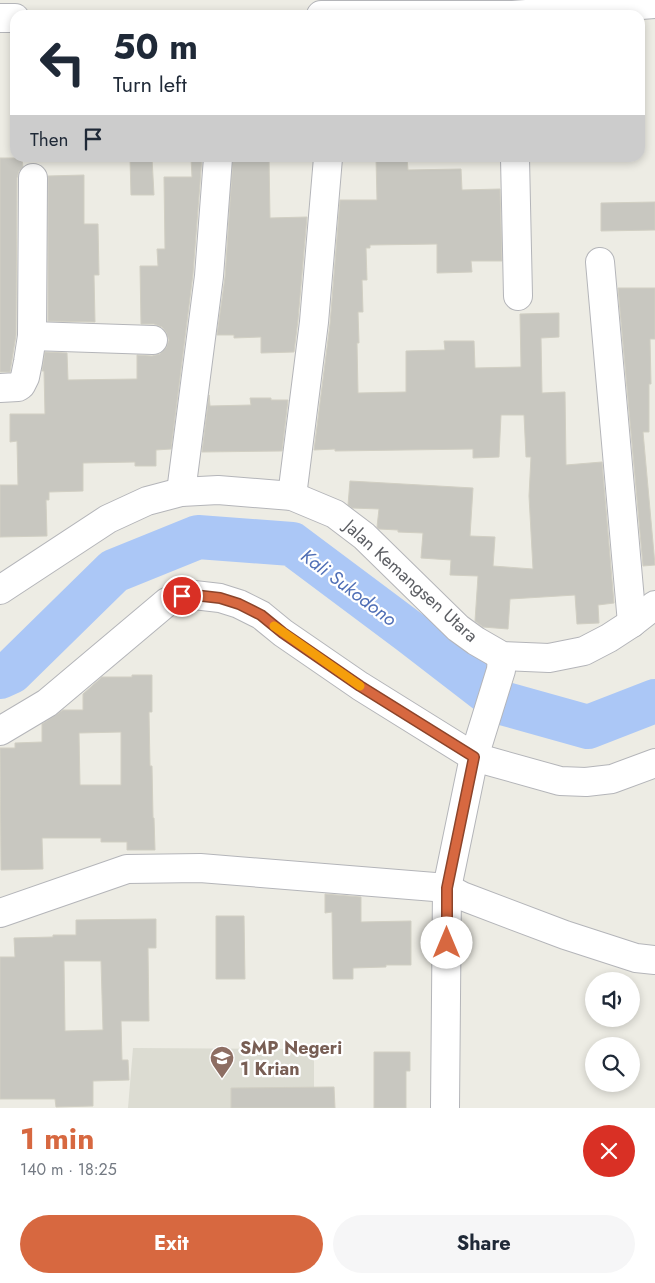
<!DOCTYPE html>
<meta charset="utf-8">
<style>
:root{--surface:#fff;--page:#f6f6f7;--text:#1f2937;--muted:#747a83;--accent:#d76840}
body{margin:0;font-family:Jost,sans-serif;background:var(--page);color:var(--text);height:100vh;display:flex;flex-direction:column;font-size:19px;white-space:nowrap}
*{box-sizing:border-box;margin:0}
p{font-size:16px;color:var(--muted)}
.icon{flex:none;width:28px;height:28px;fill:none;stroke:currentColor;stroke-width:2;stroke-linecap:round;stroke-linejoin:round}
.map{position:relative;height:1108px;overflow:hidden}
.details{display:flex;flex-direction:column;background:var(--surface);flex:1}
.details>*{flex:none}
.banner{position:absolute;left:10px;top:10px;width:635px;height:152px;border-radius:15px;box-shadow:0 2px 8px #0003;background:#fff;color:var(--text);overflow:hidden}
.buttons{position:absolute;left:585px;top:972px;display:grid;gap:10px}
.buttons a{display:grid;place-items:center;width:55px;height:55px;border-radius:50%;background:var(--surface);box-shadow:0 2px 8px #0003;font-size:25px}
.pin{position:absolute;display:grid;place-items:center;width:42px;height:42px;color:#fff;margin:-21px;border:2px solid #fff;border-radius:50%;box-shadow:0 1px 5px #0007}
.me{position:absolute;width:55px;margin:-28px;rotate:0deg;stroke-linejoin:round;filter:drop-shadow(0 0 4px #0008)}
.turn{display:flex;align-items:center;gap:18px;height:105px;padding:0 20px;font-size:22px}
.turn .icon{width:65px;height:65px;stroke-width:2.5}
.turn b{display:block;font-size:35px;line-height:42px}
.then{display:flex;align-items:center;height:48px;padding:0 20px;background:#0003;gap:10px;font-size:19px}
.round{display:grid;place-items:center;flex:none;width:52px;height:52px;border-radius:26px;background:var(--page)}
.overview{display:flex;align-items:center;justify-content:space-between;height:85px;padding:0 20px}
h1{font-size:30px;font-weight:700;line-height:38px;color:var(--accent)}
.primary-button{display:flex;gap:10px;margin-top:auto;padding:10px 20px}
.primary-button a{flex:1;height:58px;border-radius:30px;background:var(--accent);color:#fff;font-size:20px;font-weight:700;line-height:58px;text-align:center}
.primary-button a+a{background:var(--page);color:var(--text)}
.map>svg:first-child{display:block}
.education{fill:#dcdcd2}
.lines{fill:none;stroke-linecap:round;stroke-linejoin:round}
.river{stroke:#abc7f6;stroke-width:44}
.building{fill:#c8c7c0;stroke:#d1cfc3;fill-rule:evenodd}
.minor-casing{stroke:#b4b5b9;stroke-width:30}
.minor{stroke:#fff;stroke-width:28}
.route-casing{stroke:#8c442a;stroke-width:12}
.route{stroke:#d76840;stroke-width:9}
.slow{stroke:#f59e0b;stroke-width:9}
.labels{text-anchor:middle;stroke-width:4.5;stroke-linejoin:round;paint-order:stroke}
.street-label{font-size:18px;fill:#5c5e63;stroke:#fff}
.education-label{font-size:18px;font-weight:bold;fill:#785e54;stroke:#fff;text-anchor:start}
.water-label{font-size:19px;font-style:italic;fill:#506fb6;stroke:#fff}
</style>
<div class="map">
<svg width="655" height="1108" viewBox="0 0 655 1108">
<rect width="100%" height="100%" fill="#edece4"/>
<!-- education -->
<polygon class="education" points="133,1048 314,1049 314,1108 128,1108"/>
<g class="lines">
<!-- river -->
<polyline class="river" points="0,677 11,672 114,571 198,537 292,544 411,633 502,703 588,727 655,701"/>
</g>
<!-- building -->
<g class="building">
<polygon points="0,158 22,158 23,167 19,171 17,178 16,335 10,372 0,372"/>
<polygon points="130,158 152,158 154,195 131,195"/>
<polygon points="191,158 202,158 193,274 171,449 156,450 156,466 135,466 135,462 83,463 83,491 49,492 49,500 46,500 47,536 0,537 0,485 18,485 17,441 10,442 10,414 45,414 44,371 42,371 45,352 67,353 68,380 137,379 137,355 152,356 160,354 166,348 169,340 166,332 162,327 154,324 141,324 140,266 158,266 157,249 165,249 164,177 192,177"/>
<polygon points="233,158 269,158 270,218 307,217 298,320 294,352 261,353 261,337 234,338 234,335 217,335 225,277"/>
<polygon points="376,158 407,158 408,170 461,169 462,190 500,189 502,261 471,261 472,272 437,273 437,244 370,245 370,248 366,248 367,280 362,280 363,312 358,312 359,343 357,343 358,393 406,392 406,351 445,350 444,341 474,341 475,368 521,367 520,314 559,313 559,337 541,338 542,393 565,392 566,465 602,462 614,603 598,605 599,623 577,624 575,595 510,599 508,629 483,627 475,621 478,576 450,575 451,560 421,558 423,533 398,532 398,530 379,529 377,527 379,509 352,508 348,505 350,481 473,488 470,536 495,537 493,566 533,569 529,496 531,457 526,457 524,415 501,415 499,457 473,458 473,449 335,451 335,449 314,450 330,324 340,200 377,200"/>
<polygon points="84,175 84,224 98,224 99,275 94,275 95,322 48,321 48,176"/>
<polygon points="655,202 655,230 601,231 601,203"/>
<polygon points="618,288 655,288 655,339 650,339 651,384 649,384 649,432 643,432 655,565 643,566"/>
<polygon points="209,395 210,406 251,405 250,398 271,398 271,400 288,400 282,451 202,452"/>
<path d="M132 675H152V712H149L150 766H152L153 818H154L155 850H127V842H101V838H42L43 869 1 870 0 748H15V743L42 742V724L63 710H83V694L102 677H132ZM121 732V785H80L79 733Z"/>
<polygon points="325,894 361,897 361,922 411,921 411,965 386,965 386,967 353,968 353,979 333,979 332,912 325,913"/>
<polygon points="216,916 244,916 245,979 216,979"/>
<path d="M156 919V948H148L149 1021H121L122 1060H128L129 1080 93 1081V1106L56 1107 55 1099H0V957H15L14 938 53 937V935H76V920ZM64 961H101L103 1030 65 1031Z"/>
<polygon points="374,1052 410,1052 410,1071 406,1071 406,1108 374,1108"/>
<polygon points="334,1087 335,1108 231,1108 231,1088"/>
</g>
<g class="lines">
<defs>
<g id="minor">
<polyline points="321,15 513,15 655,4"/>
<polyline points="0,18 15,18"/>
<polyline points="515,158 518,296"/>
<polyline points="600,262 632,623"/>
<polyline points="32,336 153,340"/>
<polyline points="0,388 18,387 21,385 25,377 28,362 32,336 33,178"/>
<polyline points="181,492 209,276 218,158"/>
<polyline points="292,496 314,322 328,158"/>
<polyline points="0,590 108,519 147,501 181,492 218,490 292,496 335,514 364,536 458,628 476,641 502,656 549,658 584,651 609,638 632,623 655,605"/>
<polyline points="0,731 47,703 167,602 182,596 194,595 220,598 239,604 261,615 283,633 360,686 474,757 560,781 586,782 612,779 655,763"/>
<polyline points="0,913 127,869 200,868 447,888 462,896 565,935 636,958 655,960"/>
<polyline points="445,1108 447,888 474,757 501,670 502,656"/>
</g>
</defs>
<!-- minor casing -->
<use href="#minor" class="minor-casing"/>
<!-- minor -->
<use href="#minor" class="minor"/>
</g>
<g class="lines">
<defs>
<polyline id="route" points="182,596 194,595 220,598 239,604 261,615 283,633 360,686 474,757 447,888 447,943"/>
</defs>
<!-- route casing -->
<use href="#route" class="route-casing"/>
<!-- route -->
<use href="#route" class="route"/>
<!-- slow -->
<polyline class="slow" points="274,626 360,686"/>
</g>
<!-- icons -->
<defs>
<symbol id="school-pin" viewBox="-11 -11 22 30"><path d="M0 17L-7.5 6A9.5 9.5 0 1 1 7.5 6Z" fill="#8d6e63" stroke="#fff"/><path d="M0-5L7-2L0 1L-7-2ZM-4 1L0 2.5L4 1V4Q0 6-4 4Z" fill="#fff"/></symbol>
</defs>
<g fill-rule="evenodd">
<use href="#school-pin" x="208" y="1044" width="28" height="38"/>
</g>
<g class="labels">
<!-- street labels -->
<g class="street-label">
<text transform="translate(411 581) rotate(42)" y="6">Jalan Kemangsen Utara</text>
</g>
<!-- education labels -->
<g class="education-label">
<text x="240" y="1054">SMP Negeri<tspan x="240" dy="21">1 Krian</tspan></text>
</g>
<!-- water labels -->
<g class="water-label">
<text transform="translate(349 587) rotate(37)" y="7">Kali Sukodono</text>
</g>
</g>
</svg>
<div class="buttons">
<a><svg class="icon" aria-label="sound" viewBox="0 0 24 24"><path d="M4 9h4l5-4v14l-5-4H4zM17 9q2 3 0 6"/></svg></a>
<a><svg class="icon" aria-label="search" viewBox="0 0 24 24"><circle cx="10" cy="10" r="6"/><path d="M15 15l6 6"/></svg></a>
</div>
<div class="pin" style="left:182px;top:596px;background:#d93025"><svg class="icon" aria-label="arrive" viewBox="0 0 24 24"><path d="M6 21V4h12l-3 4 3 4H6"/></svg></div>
<svg class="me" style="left:447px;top:943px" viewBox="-20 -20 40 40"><circle r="19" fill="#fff"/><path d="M0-13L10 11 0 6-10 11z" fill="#d76840"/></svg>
<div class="banner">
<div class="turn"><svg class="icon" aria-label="left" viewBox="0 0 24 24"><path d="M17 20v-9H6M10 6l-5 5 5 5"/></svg><div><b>50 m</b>Turn left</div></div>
<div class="then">Then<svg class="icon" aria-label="arrive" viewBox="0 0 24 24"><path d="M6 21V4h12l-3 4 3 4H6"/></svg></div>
</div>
</div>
<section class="details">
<div class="overview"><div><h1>1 min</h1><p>140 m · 18:25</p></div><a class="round" style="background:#d93025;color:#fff"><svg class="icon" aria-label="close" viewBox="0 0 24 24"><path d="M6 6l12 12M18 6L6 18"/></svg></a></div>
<div class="primary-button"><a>Exit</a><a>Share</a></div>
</section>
